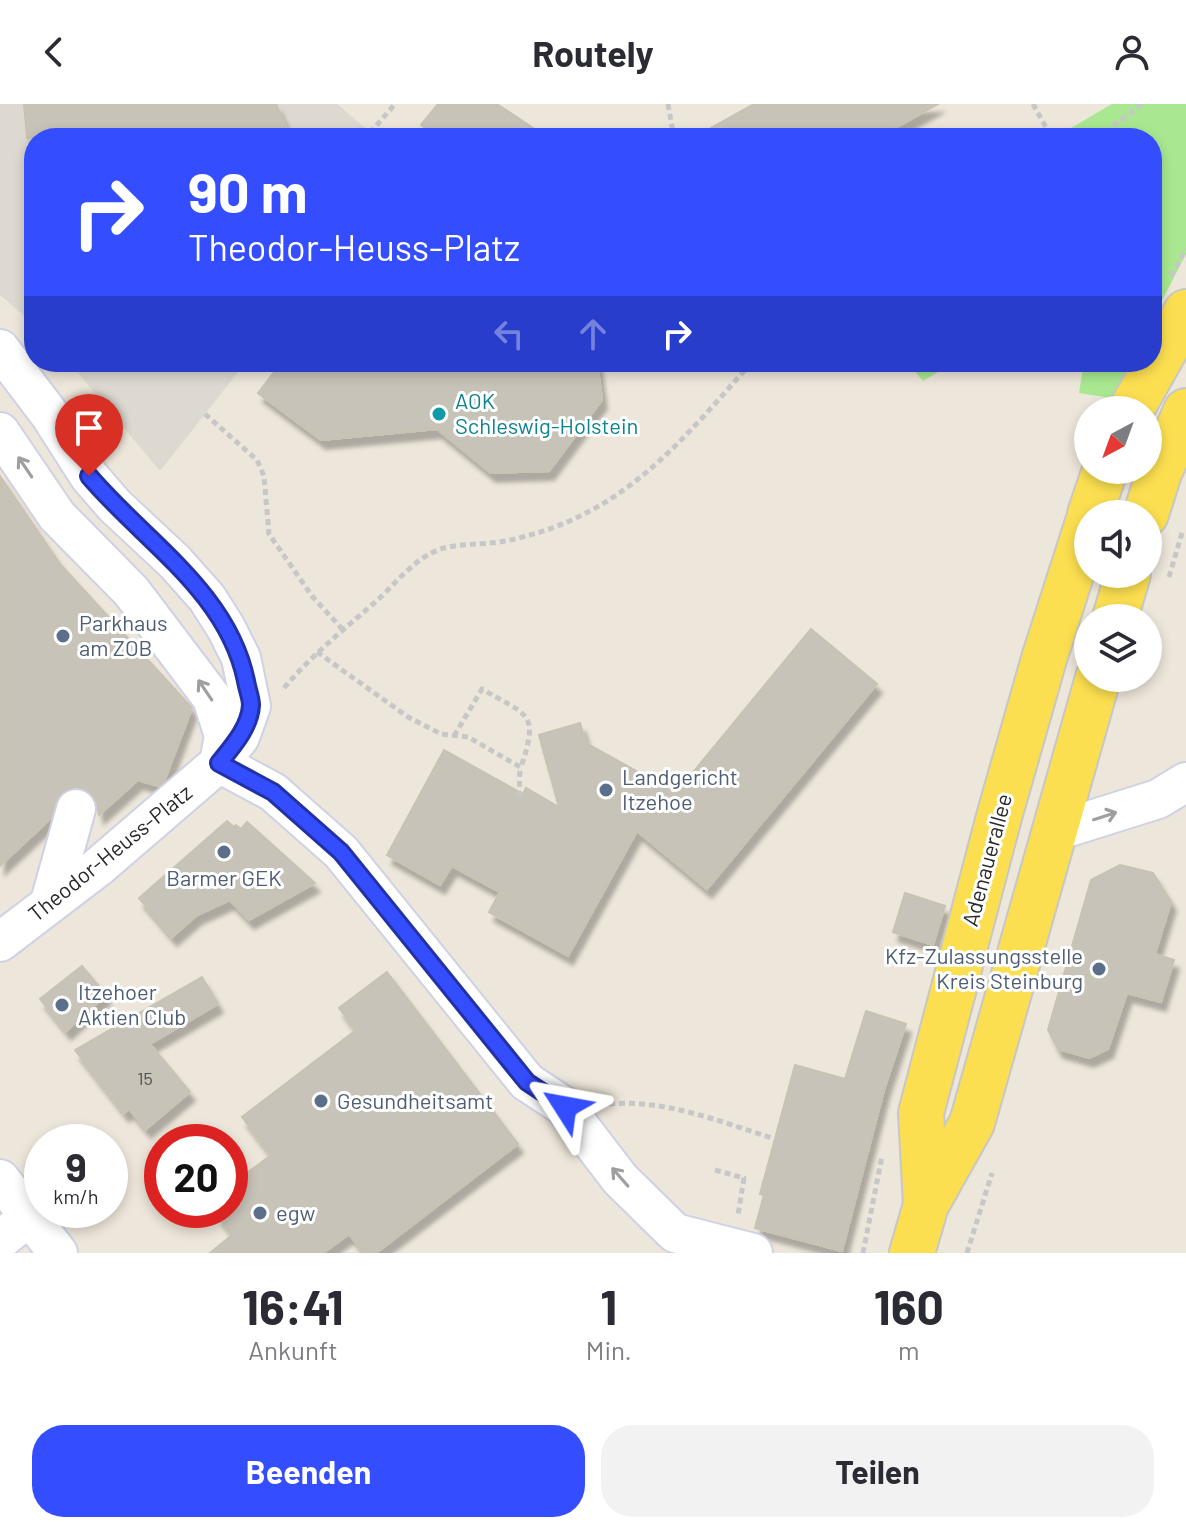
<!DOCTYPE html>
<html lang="de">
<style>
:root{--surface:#fff;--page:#f2f2f3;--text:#2b2b33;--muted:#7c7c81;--accent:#344dff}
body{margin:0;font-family:Barlow,sans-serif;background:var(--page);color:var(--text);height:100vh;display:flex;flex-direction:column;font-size:30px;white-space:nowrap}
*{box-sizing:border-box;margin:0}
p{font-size:26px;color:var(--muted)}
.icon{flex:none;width:44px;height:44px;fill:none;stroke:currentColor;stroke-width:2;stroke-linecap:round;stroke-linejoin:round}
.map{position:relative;height:1149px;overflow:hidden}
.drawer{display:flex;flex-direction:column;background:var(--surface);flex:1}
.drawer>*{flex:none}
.top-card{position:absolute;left:24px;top:24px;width:1138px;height:244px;border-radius:32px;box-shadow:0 4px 12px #0003;background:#344dff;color:#fff;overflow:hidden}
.needle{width:52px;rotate:221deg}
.tools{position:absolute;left:1074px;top:292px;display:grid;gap:16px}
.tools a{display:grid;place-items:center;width:88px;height:88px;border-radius:50%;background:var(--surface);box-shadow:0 4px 12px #0003;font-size:40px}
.speed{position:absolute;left:24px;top:1020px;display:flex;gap:16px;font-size:40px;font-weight:700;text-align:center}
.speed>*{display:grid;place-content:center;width:104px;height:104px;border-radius:50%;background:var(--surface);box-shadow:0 4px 12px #0003;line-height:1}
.speed small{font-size:20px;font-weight:400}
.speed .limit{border:12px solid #d22;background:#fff;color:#111}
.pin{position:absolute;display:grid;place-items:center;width:68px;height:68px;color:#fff;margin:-82px -34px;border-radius:50% 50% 50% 0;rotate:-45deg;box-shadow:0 0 8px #0007}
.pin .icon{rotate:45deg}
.me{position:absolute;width:88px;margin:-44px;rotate:304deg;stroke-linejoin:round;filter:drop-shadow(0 0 6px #0008)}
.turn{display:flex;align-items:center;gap:28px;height:168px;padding:0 32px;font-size:36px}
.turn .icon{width:104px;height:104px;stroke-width:2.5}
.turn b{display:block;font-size:56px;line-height:68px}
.lanes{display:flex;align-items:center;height:76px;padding:0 32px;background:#0003;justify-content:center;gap:40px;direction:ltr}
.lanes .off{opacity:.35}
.eta{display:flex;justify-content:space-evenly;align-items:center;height:136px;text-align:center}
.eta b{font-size:48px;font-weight:700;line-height:56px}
.primary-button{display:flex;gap:16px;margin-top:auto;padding:16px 32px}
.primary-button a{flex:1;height:92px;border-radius:32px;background:var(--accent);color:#fff;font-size:32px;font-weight:700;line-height:92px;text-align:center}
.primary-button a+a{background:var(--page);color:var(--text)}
header{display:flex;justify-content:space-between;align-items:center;height:104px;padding:0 32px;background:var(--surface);font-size:36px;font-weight:700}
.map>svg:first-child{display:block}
.green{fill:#a9e891}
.plaza{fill:#ddd9d1}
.building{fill:#c8c3b9;stroke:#c8c2b3;stroke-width:2;filter:url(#shadow)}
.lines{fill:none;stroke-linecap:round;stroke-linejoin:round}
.minor-casing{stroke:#cfd1e4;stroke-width:42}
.major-casing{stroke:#c7c7c7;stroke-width:48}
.path{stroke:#c7c7c7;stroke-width:5;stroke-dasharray:6 4;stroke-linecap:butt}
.minor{stroke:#fff;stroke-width:38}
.major{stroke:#fcdf50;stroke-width:44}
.oneway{stroke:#9f9f9f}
.route-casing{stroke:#2232a6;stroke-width:20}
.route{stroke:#344dff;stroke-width:14}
.culture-dot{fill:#0f9aa8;stroke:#fff;stroke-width:3}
.service-dot{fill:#5c6f8a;stroke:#fff;stroke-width:3}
.labels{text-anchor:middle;stroke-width:6;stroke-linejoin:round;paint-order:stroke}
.number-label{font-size:18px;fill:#51504d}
.culture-label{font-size:22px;fill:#0d838f;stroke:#fff;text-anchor:start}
.service-label{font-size:22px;fill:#4e5e75;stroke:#fff;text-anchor:start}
.street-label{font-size:22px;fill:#292929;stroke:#fff}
</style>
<header><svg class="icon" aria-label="back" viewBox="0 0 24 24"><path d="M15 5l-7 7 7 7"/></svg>Routely<svg class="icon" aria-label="person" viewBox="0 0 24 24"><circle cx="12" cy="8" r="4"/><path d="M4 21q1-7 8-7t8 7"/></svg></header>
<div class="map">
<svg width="1186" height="1149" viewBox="0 0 1186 1149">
<defs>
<filter id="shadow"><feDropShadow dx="5" dy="9" stdDeviation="2" flood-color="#0004"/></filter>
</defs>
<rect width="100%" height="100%" fill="#ede6da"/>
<!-- green -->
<g class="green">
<polygon points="1112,0 1186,0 1186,150 1152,216 1152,34 1054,34"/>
<polygon points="907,258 955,258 923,277"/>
<polygon points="1084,258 1130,258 1111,294 1079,289"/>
</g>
<!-- plaza -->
<g class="plaza">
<polygon points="0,0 24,0 25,22 34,55 34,220 0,191"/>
<polygon points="276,0 337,0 377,34 288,34"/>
<polygon points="69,258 246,258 160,367"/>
</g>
<!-- building -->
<g class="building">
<polygon points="24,0 276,0 291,34 27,34"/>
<polygon points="438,0 497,0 548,34 436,34 421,21"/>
<polygon points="754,0 938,0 877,34 693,34"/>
<polygon points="282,258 597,258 602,296 549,367 491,369 437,325 321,336 258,289"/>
<polygon points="0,372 60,460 192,604 164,678 158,682 138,676 99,711 97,699 91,689 81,684 70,684 60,690 50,715 0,762"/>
<polygon points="811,525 877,580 707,785 637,727 568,852 489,808 500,788 452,762 440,781 387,751 444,646 523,690 526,684 559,703 539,631 580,619 586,639 676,689"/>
<polygon points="227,717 234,723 236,721 241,725 247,718 315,779 249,816 230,796 197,811 172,833 139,794"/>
<polygon points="1120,761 1153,769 1171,798 1155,850 1174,856 1161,898 1127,889 1108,945 1089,954 1058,945 1048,926 1091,776"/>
<polygon points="905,789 945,802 933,841 893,828"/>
<polygon points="82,862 106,891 66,927 40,895"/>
<polygon points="387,868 518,1040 376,1149 364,1149 349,1130 323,1149 210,1149 232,1131 217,1111 224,1106 230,1106 230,1082 271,1051 242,1013 356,926 339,904"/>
<polygon points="202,873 218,900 150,940 190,988 146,1025 129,1005 124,1009 75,946"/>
<polygon points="866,907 906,920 884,986 842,1147 755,1124 764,1091 760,1090 795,961 845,975"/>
</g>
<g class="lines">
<defs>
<g id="minor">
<polyline points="0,245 50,311 89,372 114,401 175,458 207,494 226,524 241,554 251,602 240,633 219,659 97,764 0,838"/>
<polyline points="0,328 57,412 131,487 212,594 224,632 219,659"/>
<polyline points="219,659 273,688 341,748 527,978 565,1003 620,1075 675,1129 753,1149"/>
<polyline points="1053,728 1158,695 1186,678"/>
<polyline points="50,798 76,705"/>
<polyline points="0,1075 58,1149"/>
<polyline points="0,1136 30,1112"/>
</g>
<g id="major">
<polyline points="1131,306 1186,208"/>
<polyline points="1090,410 1105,366"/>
<polyline points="1146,410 1159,369 1186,307"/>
<polyline points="1115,514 1128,470"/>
<polyline points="926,1101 921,1009 999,713 1044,555 1088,418"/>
<polyline points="912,1149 926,1101 972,1019 1098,574"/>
</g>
</defs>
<!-- minor casing -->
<use href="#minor" class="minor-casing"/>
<!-- major casing -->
<use href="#major" class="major-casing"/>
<!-- path -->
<g class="path">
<polyline points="668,0 674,34"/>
<polyline points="1033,0 1052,34"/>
<polyline points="370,29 395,0"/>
<polyline points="1097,34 1142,0"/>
<polyline points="1171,172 1186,145"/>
<polyline points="205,310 257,356 264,372 269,430 312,492 343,526"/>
<polyline points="1169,473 1182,429"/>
<polyline points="1148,546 1153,529"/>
<polyline points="317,548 408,613 441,630 468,633 520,663 519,697"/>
<path d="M284 584C311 552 342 527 373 500 395 481 415 452 444 444 464 439 485 441 505 437 532 432 561 422 586 409 654 374 702 314 752 258"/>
<path d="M454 632 482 585C527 612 540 607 521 663"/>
<path d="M609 1000C666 995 721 1018 775 1035"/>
<polyline points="715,1066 744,1074 738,1111"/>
<polyline points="863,1149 882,1052"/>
<polyline points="967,1149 992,1069"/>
</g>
<!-- minor -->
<use href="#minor" class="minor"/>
<!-- major -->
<use href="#major" class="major"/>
</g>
<!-- one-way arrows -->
<defs><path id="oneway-shaft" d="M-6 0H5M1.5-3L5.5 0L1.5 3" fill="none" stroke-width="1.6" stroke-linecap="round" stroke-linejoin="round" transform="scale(2)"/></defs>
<g class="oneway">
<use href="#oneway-shaft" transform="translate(25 363) rotate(-124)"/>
<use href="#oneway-shaft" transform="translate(205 586) rotate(-124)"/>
<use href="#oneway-shaft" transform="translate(1105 712) rotate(-18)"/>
<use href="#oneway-shaft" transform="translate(620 1073) rotate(-131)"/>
</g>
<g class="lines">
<defs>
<path id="route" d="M89 372C144 437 228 488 246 577 247 584 251 594 251 601 250 623 232 643 219 659L273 688 341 748 527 978 565 1003"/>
</defs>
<!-- route casing -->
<use href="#route" class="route-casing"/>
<!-- route -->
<use href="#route" class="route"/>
</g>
<!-- markers -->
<circle class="culture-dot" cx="439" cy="310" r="8"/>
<g class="service-dot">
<circle cx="63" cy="532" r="8"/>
<circle cx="606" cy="686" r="8"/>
<circle cx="224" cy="748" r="8"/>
<circle cx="1099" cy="865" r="8"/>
<circle cx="62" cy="901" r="8"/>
<circle cx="321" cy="997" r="8"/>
<circle cx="260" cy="1109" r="8"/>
</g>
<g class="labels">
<!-- number labels -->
<g class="number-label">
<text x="145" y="981">15</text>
</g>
<!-- culture labels -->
<g class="culture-label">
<text x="455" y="305">AOK<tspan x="455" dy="25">Schleswig-Holstein</tspan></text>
</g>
<!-- service labels -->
<g class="service-label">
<text x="79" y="527">Parkhaus<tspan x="79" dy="25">am ZOB</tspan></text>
<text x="622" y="681">Landgericht<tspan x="622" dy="25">Itzehoe</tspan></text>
<text x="224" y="782" text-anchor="middle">Barmer GEK</text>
<text x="1083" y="860" text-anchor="end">Kfz-Zulassungsstelle<tspan x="1083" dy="25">Kreis Steinburg</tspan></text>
<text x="78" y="896">Itzehoer<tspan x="78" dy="25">Aktien Club</tspan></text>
<text x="337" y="1005">Gesundheitsamt</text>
<text x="276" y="1117">egw</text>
</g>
<!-- street labels -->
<g class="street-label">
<text transform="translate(110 749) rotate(-39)" y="8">Theodor-Heuss-Platz</text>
<text transform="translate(987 756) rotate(-75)" y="8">Adenauerallee</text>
</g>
</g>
</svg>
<div class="tools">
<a><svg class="needle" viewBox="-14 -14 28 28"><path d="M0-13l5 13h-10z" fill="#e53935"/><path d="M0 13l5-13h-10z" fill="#7c7c81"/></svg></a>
<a><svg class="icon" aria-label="sound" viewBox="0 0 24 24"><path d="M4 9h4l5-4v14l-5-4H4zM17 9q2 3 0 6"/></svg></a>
<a><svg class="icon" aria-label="layers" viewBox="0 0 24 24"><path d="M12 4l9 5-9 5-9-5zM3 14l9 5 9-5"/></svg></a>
</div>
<div class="speed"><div>9<small>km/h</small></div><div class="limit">20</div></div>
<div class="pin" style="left:89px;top:372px;background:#d93025"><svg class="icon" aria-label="arrive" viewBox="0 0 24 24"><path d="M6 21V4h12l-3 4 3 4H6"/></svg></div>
<svg class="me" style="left:565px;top:1003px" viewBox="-20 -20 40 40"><path d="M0-17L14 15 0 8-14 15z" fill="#344dff" stroke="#fff" stroke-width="4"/></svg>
<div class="top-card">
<div class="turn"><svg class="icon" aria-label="right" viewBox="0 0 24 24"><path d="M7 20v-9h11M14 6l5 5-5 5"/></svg><div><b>90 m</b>Theodor-Heuss-Platz</div></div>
<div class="lanes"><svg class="icon off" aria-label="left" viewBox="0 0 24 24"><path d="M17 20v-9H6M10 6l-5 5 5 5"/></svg><svg class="icon off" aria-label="ahead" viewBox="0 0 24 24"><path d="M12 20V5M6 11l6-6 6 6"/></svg><svg class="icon" aria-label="right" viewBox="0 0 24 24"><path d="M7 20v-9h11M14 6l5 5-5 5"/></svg></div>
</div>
</div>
<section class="drawer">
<div class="eta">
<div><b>16:41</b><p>Ankunft</p></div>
<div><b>1</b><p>Min.</p></div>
<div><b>160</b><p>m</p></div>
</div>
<div class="primary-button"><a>Beenden</a><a>Teilen</a></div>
</section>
